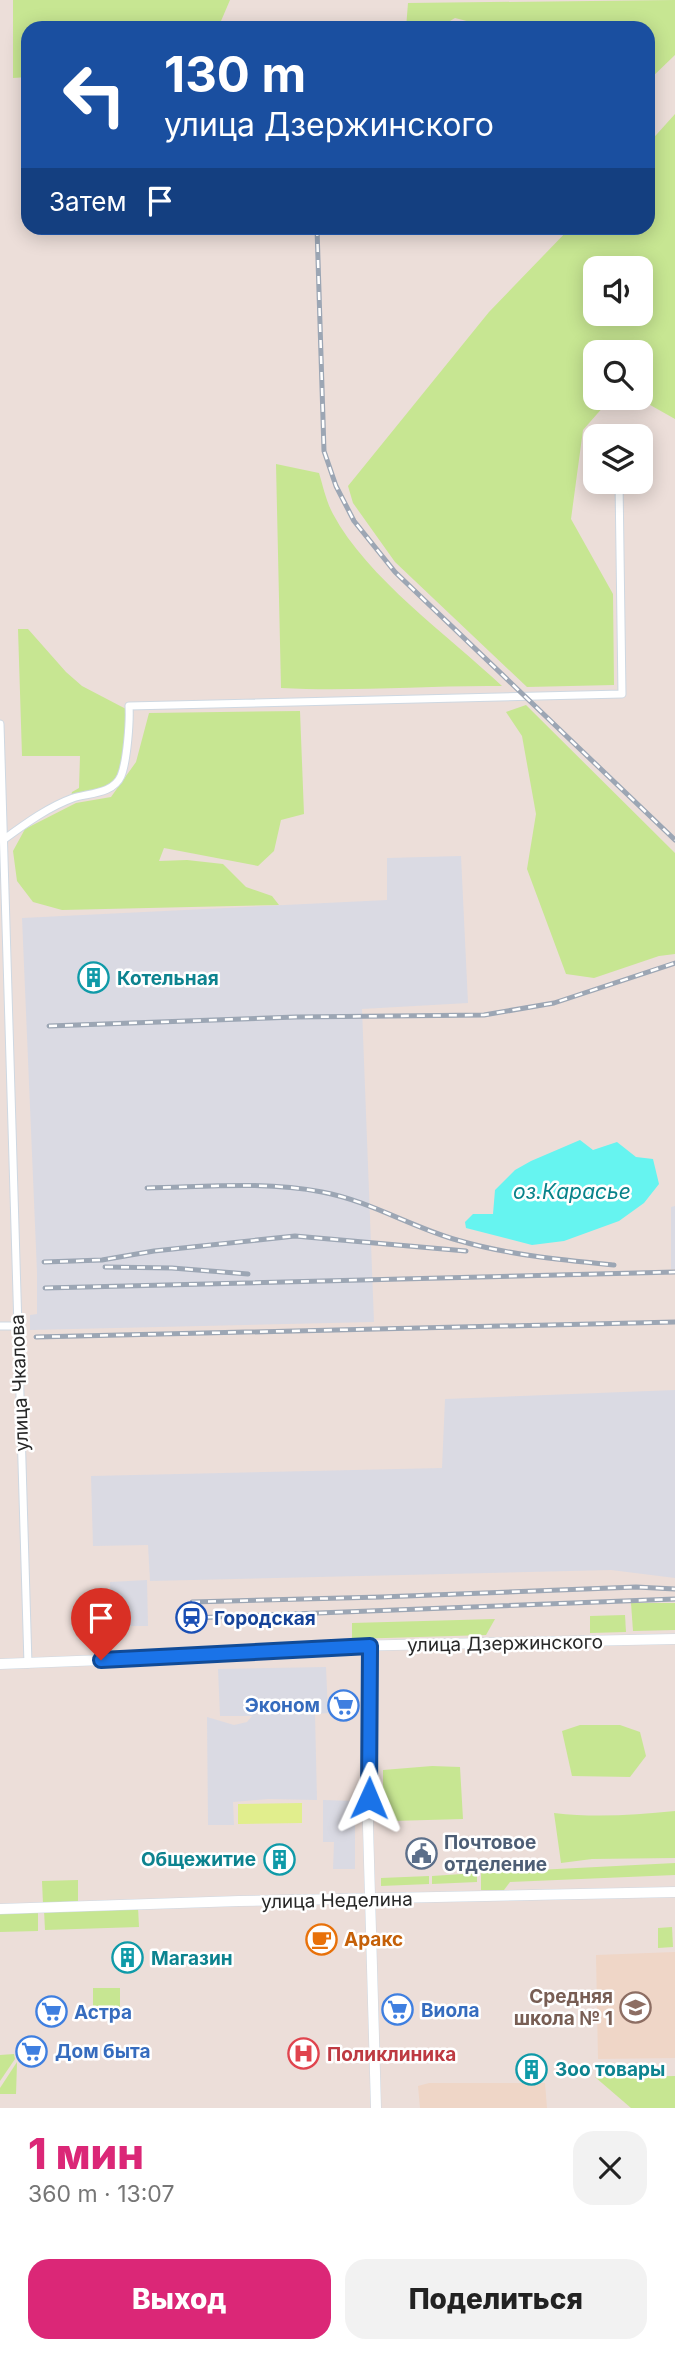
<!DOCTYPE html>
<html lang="ru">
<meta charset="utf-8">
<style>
:root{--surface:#fff;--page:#f2f2f2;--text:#222;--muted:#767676;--accent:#db2777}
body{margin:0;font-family:Inter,sans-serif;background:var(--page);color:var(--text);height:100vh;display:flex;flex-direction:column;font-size:26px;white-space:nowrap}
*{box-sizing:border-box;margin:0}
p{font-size:23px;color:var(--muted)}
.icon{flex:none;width:38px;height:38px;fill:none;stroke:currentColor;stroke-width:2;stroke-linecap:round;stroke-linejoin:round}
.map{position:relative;height:2108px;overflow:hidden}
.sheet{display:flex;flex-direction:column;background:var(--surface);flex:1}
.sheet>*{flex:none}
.hud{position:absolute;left:21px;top:21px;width:634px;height:214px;border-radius:21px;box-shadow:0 4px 18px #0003;background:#1a4fa0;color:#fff;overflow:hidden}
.buttons{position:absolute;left:583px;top:256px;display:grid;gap:14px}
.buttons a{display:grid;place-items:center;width:70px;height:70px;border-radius:14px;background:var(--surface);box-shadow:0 4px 18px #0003;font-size:35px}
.pin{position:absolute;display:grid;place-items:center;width:60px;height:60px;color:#fff;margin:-72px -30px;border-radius:50% 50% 50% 0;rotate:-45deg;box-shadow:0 0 7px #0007}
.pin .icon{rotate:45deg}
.me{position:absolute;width:77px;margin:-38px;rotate:1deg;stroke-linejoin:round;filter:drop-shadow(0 0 5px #0008)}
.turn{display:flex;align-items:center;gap:24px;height:147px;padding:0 28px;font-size:32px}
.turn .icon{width:91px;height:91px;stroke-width:2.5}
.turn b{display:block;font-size:49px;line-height:60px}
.then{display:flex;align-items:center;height:66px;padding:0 28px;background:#0003;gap:14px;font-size:26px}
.round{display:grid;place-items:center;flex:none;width:74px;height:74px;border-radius:21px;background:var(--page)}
.overview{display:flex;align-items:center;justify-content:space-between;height:119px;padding:0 28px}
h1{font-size:42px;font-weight:800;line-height:52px;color:var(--accent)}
.button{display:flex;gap:14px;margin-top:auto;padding:14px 28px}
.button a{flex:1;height:80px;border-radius:21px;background:var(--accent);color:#fff;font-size:28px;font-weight:800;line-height:80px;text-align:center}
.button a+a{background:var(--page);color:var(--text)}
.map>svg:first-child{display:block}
.industrial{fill:#dadae3}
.education{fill:#efd6c7}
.green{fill:#c7e692;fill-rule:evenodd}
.pitch{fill:#e1ee8d}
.water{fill:#66f4f0}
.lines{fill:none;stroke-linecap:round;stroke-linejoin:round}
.street-casing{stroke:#ced8e2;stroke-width:9}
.secondary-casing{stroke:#ced8e2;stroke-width:11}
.street{stroke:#fff;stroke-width:7}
.secondary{stroke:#fff;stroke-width:10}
.rail-casing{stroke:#9ca6b4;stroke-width:5}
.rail{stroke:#fff;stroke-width:2.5;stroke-dasharray:8;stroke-linecap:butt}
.route-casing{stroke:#114b97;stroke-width:18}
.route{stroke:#1a73e8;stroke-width:12}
.labels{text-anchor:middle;stroke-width:5;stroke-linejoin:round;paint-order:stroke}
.culture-label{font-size:19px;font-weight:bold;fill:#0d838f;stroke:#fff;text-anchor:start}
.street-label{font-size:19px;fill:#282828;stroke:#fff}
.transit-label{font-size:19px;font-weight:bold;fill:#164399;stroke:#fff;text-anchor:start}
.shop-label{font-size:19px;font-weight:bold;fill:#366cbe;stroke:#fff;text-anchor:start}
.service-label{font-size:19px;font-weight:bold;fill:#4e5e75;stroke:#fff;text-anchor:start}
.food-label{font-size:19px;font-weight:bold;fill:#c56008;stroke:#fff;text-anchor:start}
.education-label{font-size:19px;font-weight:bold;fill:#785e54;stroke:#fff;text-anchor:end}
.health-label{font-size:19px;font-weight:bold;fill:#be3a42;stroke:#fff;text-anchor:start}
.water-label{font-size:21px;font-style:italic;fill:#088289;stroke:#fff}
</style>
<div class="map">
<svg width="675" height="2108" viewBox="0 0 675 2108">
<rect width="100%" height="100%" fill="#ecded9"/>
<!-- industrial -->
<g class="industrial">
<polygon points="461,856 468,1003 362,1009 374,1322 30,1330 30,1315 37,1314 37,1272 22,918 387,900 387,858"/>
<polygon points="675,1206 675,1269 671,1269 671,1207"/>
<polygon points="675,1390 675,1578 611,1570 150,1581 148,1545 93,1546 91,1476 442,1468 445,1399"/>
<polygon points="147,1580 148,1626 116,1626 116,1612 111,1611 110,1582"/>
<polygon points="326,1667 328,1713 315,1714 317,1800 268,1799 233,1802 234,1825 208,1825 207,1717 234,1725 247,1722 252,1716 220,1716 218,1669"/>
<polygon points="323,1800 355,1801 355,1869 333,1869 334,1842 323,1842"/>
</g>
<!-- education -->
<g class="education">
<polygon points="675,1952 675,2058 598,2059 596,1955"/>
<polygon points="429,2083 545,2083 547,2108 420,2108 418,2086"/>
</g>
<!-- green -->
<g class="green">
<polygon points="13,0 230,0 218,28 28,28 28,77 13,78"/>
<polygon points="675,0 675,55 648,81 648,28 494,28 455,18 438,28 406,28 408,3"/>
<path d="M675 114V419L636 397H640V352H595V397H612L583 430 571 519 613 594 614 685 527 687 395 562 353 503 348 486 489 312 570 228H648V144ZM595 268H640V313H595Z"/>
<path d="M276 464 319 473C323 486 326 501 333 514 367 578 449 636 502 686 428 685 355 692 281 688Z"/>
<path d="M18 629H28L66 672 82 686 126 709C126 729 126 772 109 785 100 792 82 793 71 796L72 792 79 788 80 756H22Z"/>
<polygon points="526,705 675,853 675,954 659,956 594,978 566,974 527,869 536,814 522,736 506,712"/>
<polygon points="300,711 304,814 281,820 274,851 258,866 164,848 159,861 187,860 223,864 246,887 272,896 279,905 62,910 33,902 17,881 13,851 25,829 76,803 111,797 136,762 149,713"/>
<polygon points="631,1603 675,1603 675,1630 633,1631"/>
<polygon points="625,1615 626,1632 590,1633 590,1616"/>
<polygon points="495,1619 486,1635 352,1639 352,1623"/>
<polygon points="580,1725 620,1725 640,1732 646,1756 630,1777 572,1776 562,1731"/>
<polygon points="432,1766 460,1767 463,1819 392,1821 391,1805 383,1805 383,1770"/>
<path d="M675 1811V1858L592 1859 561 1863 554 1813C595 1818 634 1815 675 1811Z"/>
<polygon points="675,1863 675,1875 510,1882 504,1890 481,1890 481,1873"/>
<polygon points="477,1873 477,1882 432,1884 432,1876"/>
<polygon points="429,1876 429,1884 381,1886 381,1878"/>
<polygon points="78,1880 78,1903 43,1904 42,1881"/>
<polygon points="138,1907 139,1927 45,1930 44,1910"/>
<polygon points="38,1912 38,1931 0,1932 0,1913"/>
<polygon points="672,1927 673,1947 658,1948 658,1928"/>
<polygon points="93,1988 120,1988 120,2007 93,2008"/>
<polygon points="14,2054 15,2059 0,2081 0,2055"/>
<polygon points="17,2062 16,2094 0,2094 0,2088"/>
<polygon points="675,2076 675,2108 631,2108 595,2077"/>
</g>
<!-- pitch -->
<polygon class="pitch" points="302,1803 302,1823 238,1824 238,1804"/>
<!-- water -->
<polygon class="water" points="580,1140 593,1150 617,1142 636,1157 653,1159 659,1184 644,1203 619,1221 564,1241 532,1245 466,1228 465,1222 473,1214 493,1214 495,1190 515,1170 531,1161"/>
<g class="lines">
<defs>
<g id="street">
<polyline points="0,724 28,1664"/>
<path d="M3 840C25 824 48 807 73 798 89 793 113 794 121 776 127 761 130 722 129 706L622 694 619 481"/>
<polyline points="0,1326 18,1326"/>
</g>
<g id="secondary">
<polyline points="370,1646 368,1826 376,2108"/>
<polyline points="0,1664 128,1659 348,1646 675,1639"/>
<polyline points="0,1909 239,1901 675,1892"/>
</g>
</defs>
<!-- street casing -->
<use href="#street" class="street-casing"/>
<!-- secondary casing -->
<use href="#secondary" class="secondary-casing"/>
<!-- street -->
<use href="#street" class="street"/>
<!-- secondary -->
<use href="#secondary" class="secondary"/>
<defs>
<g id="rail">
<polyline points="317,228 324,451 336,486 354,521 395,572 675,840"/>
<polyline points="49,1026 296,1017 484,1015 554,1003 675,963"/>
<path d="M147 1188C205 1187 265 1181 322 1192 370 1201 411 1227 457 1240 508 1255 562 1260 614 1265"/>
<polyline points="44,1262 102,1260 154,1251 295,1236 466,1251"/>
<polyline points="105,1267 172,1268 248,1274"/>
<polyline points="45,1288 675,1272"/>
<polyline points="36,1337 675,1322"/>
<polyline points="192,1602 381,1597 636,1587 675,1589"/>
<polyline points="191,1618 675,1599"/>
</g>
</defs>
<!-- rail casing -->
<use href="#rail" class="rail-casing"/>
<!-- rail -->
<use href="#rail" class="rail"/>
</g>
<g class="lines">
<defs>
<polyline id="route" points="101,1660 370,1646 369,1798"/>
</defs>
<!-- route casing -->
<use href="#route" class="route-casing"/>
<!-- route -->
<use href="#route" class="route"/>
</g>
<!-- icons -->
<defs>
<symbol id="building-ring" viewBox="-11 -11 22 22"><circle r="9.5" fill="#fff" stroke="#0f9aa8" stroke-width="1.5"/><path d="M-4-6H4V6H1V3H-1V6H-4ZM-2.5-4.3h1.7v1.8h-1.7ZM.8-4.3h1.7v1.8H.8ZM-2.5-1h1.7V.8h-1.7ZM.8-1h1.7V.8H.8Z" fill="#0f9aa8"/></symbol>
<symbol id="station-ring" viewBox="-11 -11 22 22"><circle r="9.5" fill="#fff" stroke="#1a4fb4" stroke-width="1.5"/><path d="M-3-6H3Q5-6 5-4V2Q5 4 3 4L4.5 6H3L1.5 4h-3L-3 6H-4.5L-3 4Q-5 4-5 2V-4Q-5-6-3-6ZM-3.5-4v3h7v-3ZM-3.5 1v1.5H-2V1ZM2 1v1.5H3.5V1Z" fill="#1a4fb4"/></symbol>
<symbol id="supermarket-ring" viewBox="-11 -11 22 22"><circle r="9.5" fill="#fff" stroke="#3f7fe0" stroke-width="1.5"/><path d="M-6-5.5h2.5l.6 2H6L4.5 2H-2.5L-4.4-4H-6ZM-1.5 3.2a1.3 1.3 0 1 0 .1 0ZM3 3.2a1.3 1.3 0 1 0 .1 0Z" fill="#3f7fe0"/></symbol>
<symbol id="civic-ring" viewBox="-11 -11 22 22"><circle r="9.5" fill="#fff" stroke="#5c6f8a" stroke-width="1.5"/><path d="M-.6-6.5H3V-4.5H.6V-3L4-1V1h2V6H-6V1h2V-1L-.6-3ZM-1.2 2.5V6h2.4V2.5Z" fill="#5c6f8a"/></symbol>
<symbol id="cafe-ring" viewBox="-11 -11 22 22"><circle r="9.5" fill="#fff" stroke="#e8710a" stroke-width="1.5"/><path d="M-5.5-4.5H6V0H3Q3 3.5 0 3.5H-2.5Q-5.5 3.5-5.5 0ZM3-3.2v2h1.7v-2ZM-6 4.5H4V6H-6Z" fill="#e8710a"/></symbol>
<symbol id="school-ring" viewBox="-11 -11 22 22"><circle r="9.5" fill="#fff" stroke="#8d6e63" stroke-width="1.5"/><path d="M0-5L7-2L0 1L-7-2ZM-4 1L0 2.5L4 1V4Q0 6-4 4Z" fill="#8d6e63"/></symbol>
<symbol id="hospital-ring" viewBox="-11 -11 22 22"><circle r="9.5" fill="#fff" stroke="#e0444e" stroke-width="1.5"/><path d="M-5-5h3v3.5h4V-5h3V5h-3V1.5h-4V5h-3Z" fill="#e0444e"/></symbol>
</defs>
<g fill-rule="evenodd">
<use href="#building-ring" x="76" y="960" width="35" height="35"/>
<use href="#station-ring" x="174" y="1600" width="35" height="35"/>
<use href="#supermarket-ring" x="326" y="1688" width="35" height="35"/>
<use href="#civic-ring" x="404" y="1836" width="35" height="35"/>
<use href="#building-ring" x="262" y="1842" width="35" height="35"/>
<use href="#cafe-ring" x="304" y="1922" width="35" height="35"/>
<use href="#building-ring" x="110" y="1940" width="35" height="35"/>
<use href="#school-ring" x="618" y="1990" width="35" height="35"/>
<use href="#supermarket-ring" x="380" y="1992" width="35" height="35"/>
<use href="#supermarket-ring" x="34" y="1994" width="35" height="35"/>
<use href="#supermarket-ring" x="14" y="2034" width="35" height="35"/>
<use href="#hospital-ring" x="286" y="2036" width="35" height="35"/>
<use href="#building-ring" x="514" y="2052" width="35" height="35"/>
</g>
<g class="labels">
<!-- culture labels -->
<g class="culture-label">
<text x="117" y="985">Котельная</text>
<text x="256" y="1866" text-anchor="end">Общежитие</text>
<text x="151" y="1965">Магазин</text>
<text x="555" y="2076">Зоо товары</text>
</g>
<!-- street labels -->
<g class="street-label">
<text transform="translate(19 1383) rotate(-92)" y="7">улица Чкалова</text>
<text transform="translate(505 1643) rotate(-1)" y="7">улица Дзержинского</text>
<text transform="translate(337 1900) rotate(-1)" y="7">улица Неделина</text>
</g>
<!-- transit labels -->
<g class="transit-label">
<text x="214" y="1625">Городская</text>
</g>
<!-- shop labels -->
<g class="shop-label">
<text x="320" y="1712" text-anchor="end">Эконом</text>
<text x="421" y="2017">Виола</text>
<text x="74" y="2019">Астра</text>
<text x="55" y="2058">Дом быта</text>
</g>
<!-- service labels -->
<g class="service-label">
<text x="444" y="1849">Почтовое<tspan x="444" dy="22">отделение</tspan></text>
</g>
<!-- food labels -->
<g class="food-label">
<text x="344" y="1946">Аракс</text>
</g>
<!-- education labels -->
<g class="education-label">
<text x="613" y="2003">Средняя<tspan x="613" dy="22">школа № 1</tspan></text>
</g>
<!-- health labels -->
<g class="health-label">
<text x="327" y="2061">Поликлиника</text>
</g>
<!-- water labels -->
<g class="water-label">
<text x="572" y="1199">оз.Карасье</text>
</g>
</g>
</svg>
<div class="buttons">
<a><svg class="icon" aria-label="sound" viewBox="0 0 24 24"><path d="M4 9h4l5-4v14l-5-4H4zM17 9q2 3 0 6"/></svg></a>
<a><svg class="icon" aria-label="search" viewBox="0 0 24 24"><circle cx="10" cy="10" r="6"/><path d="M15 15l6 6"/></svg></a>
<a><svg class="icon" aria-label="layers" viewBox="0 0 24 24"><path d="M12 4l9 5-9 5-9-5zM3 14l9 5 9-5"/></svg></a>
</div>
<div class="pin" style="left:101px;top:1660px;background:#d93025"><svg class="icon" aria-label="arrive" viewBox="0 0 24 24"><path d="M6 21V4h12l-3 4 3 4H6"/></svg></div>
<svg class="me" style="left:369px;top:1798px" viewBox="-20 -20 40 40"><path d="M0-17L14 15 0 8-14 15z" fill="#1a73e8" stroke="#fff" stroke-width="4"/></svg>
<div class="hud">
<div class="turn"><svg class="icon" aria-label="left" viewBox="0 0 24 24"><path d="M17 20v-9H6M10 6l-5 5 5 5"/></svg><div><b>130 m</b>улица Дзержинского</div></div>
<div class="then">Затем<svg class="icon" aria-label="arrive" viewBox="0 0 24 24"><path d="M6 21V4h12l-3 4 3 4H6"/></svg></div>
</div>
</div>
<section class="sheet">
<div class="overview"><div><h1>1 мин</h1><p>360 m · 13:07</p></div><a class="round"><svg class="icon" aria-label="close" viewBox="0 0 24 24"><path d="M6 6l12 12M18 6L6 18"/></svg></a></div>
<div class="button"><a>Выход</a><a>Поделиться</a></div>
</section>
